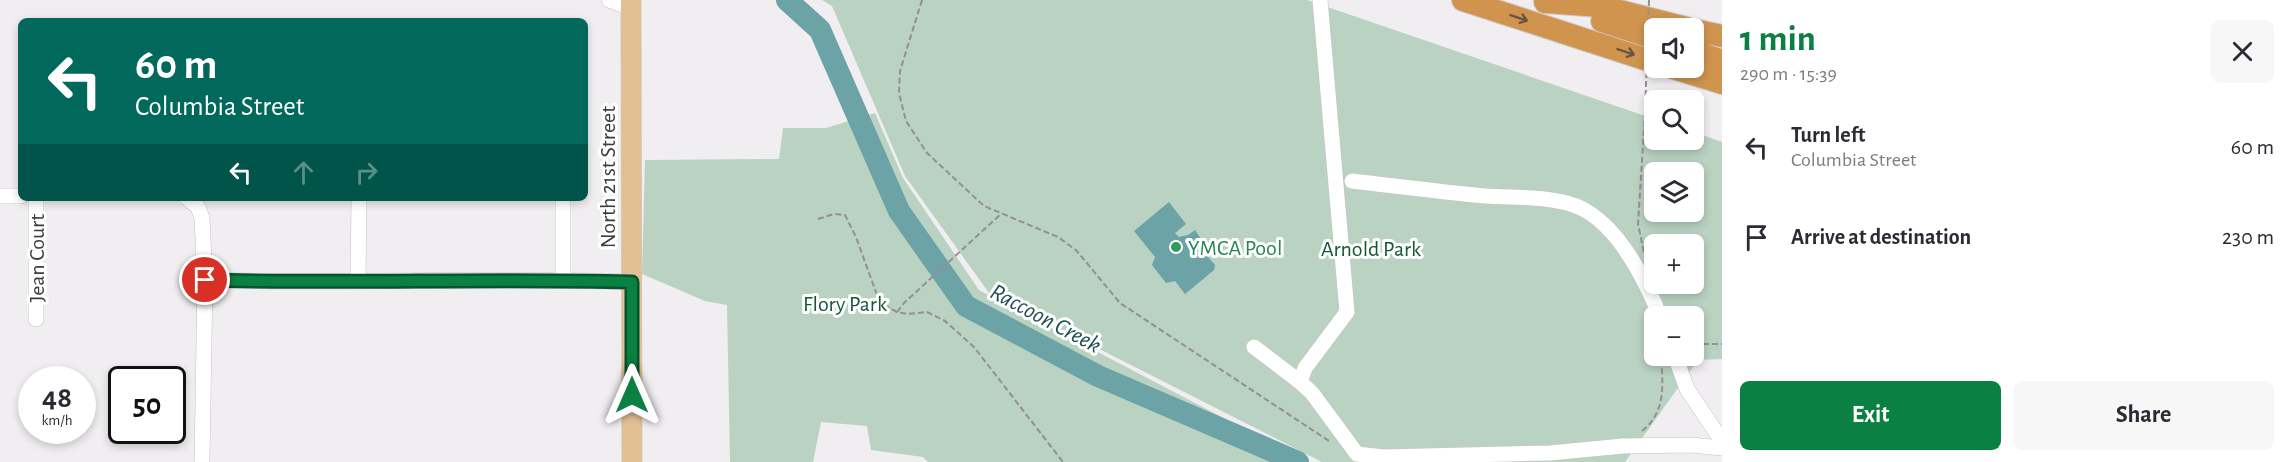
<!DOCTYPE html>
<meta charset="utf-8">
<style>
:root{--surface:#fff;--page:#f7f7f7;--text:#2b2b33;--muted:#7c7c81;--accent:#0b8043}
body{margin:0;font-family:"Alegreya Sans",sans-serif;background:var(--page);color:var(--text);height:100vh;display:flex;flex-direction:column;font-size:22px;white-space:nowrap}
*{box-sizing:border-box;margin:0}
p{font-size:20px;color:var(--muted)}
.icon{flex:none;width:33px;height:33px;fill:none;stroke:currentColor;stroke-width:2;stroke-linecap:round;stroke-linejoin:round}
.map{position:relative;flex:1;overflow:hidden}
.panel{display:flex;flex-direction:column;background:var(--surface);width:570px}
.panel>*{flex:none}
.banner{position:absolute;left:18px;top:18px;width:570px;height:183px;border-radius:9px;box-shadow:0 3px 9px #0003;background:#00695c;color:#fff;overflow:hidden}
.fabs{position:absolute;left:1644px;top:18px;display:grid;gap:12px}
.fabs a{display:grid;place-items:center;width:60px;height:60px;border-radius:9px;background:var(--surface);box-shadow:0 3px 9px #0003;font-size:30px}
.speed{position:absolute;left:18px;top:366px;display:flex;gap:12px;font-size:30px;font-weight:700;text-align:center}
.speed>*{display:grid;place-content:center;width:78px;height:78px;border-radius:50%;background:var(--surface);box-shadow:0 3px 9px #0003;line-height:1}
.speed small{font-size:15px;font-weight:400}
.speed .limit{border:3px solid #111;border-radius:9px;background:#fff;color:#111}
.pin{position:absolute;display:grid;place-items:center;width:51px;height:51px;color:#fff;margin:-26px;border:3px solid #fff;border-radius:50%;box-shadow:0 2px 6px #0007}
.me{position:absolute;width:66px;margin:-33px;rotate:0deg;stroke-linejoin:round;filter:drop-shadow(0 0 4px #0008)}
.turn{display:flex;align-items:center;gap:21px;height:126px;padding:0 18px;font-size:27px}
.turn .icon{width:78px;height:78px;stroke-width:2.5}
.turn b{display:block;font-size:42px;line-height:51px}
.lanes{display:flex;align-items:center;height:57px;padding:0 18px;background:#0003;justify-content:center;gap:30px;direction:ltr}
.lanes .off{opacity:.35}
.round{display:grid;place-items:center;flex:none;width:63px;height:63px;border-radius:9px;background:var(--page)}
.summary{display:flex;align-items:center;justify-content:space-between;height:102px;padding:0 18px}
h1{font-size:36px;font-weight:700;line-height:45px;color:var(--accent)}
.primary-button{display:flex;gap:12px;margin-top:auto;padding:12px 18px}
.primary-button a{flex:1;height:69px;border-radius:9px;background:var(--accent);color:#fff;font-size:24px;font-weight:700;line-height:69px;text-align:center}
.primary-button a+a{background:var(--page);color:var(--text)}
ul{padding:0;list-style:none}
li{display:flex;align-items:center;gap:18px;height:90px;padding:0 18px}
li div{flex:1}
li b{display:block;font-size:22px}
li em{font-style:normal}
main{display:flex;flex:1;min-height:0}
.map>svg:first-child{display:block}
.green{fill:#bad2c2;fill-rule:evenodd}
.water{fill:#6ca3a7}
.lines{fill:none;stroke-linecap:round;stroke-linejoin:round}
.river{stroke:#6ca3a7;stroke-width:22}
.minor-casing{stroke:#c6c2c6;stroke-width:16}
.major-casing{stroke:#cdcccd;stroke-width:21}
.highway-casing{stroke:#cdcccd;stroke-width:24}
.path{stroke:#929092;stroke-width:2;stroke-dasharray:6 3;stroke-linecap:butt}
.minor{stroke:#fff;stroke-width:15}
.major{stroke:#e3bf95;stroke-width:20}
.highway{stroke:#d0944f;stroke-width:22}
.path-bridge{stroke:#929092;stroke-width:2;stroke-dasharray:6 3;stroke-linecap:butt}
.oneway{stroke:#695642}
.route-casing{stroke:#07532c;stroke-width:15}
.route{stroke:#0b8043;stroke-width:10}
.leisure-dot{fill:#2e9e5b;stroke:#fff;stroke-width:2}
.labels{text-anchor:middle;stroke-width:6;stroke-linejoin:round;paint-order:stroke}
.street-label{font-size:22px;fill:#3d3c3d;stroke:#fff}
.leisure-label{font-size:22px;fill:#27864d;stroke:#fff;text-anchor:start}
.park-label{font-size:22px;fill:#145735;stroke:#fff}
.water-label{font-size:24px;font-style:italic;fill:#205054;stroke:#fff}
</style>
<main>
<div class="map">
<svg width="1722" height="462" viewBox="0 0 1722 462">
<rect width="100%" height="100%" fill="#f1eef1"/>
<!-- green -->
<g class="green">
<path d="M822 0H1307L1654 119V140H1694V132L1722 142V359L1698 360 1625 462H1322L989 293 905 176 832 6ZM1654 172H1694V212H1654ZM1654 244H1694V284H1654ZM1654 316H1694V356H1654Z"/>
<polygon points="875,113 903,178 979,290 1308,462 928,462 923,457 871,450 867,426 821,422 813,462 730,462 727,305 705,301 642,274 645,160 779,159 783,128 826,128"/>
</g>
<!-- water -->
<polygon class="water" points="1169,202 1186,224 1175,233 1179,237 1188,235 1195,230 1205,245 1202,250 1215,265 1214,270 1185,294 1175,281 1166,283 1152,265 1155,257 1134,231"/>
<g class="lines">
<!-- river -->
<polyline class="river" points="787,0 820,30 899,211 966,306 1098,376 1298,462"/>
<defs>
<g id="minor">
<polyline points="609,0 631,8"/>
<polyline points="1320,0 1347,312 1305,368 1300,382 1312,393 1357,454 1383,457 1550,453 1623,446 1691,445 1722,448"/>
<path d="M1352 181C1396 186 1441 192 1485 196 1512 198 1541 196 1567 203 1613 214 1644 277 1660 316"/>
<polyline points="0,196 21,196"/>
<polyline points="36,198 36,319"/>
<polyline points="187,198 198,207 202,218 205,280 202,462"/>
<path d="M205 280C347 284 490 277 631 282"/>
<polyline points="563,280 563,198"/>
<polyline points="358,281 359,198"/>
<polyline points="1254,347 1300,382"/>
<polyline points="1675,356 1687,389 1722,441"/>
</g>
<polyline id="major" points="631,0 632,462"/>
<g id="highway">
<polyline points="1463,0 1654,62"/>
<polyline points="1545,2 1600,6 1686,28"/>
<polyline points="1602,21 1654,38"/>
<polyline points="1694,30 1722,36"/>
<polyline points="1694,51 1722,61"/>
<polyline points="1673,68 1722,83"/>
</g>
</defs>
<!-- minor casing -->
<use href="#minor" class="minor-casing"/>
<!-- major casing -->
<use href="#major" class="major-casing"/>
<!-- highway casing -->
<use href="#highway" class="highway-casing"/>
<!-- path -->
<g class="path">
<polyline points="922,0 900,71 899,93 906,121 927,153 984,206 1058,237 1076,250 1120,303 1329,441"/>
<polyline points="818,219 834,214 845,215 856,237 877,295 886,306 897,312 907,314 927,312 945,321 974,347 1063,462"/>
<polyline points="1644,252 1638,224 1645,114"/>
<polyline points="897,312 904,303 1002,213"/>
<polyline points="1694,344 1722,344"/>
<path d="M1642 431C1666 412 1663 386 1661 357"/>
</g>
<!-- minor -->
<use href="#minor" class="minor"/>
<!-- major -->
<use href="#major" class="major"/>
<!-- highway -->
<use href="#highway" class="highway"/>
<!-- path-bridge -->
<polyline class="path-bridge" points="1645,114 1649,0"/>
</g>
<!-- one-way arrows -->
<defs><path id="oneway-shaft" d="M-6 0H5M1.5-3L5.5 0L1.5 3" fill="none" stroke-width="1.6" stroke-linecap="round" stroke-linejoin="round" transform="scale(1.5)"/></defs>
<g class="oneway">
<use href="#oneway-shaft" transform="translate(1519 18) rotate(18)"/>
<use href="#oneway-shaft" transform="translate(1626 52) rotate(18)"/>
</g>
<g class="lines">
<defs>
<path id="route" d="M205 280C347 284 490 278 632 282V395"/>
</defs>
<!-- route casing -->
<use href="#route" class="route-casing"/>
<!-- route -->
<use href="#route" class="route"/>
</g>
<!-- markers -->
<circle class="leisure-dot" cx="1176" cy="247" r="6"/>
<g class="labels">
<!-- street labels -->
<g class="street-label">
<text transform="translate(607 177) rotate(-90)" y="8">North 21st Street</text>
<text transform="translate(36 258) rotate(-90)" y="8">Jean Court</text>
</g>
<!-- leisure labels -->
<g class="leisure-label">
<text x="1188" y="255">YMCA Pool</text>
</g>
<!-- park labels -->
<g class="park-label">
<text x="1371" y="256">Arnold Park</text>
<text x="845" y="311">Flory Park</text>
</g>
<!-- water labels -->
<g class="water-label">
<text transform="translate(1046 318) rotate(28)" y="8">Raccoon Creek</text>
</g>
</g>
</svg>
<div class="fabs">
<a><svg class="icon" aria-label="sound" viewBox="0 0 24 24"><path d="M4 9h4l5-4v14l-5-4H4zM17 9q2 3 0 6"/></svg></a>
<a><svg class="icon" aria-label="search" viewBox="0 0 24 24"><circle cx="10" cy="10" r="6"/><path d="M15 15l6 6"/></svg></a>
<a><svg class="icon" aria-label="layers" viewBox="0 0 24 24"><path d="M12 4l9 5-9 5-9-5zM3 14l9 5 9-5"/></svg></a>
<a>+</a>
<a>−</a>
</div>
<div class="speed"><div>48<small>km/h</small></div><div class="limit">50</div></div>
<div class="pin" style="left:205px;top:280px;background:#d93025"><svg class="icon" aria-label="arrive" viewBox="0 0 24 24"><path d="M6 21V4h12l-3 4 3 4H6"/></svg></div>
<svg class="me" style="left:632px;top:395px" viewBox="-20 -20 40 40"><path d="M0-17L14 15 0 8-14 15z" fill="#0b8043" stroke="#fff" stroke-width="4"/></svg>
<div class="banner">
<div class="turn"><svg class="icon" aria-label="left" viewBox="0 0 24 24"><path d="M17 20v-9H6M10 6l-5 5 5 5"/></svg><div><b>60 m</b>Columbia Street</div></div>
<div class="lanes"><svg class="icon" aria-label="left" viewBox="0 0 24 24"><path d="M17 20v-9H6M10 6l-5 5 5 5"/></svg><svg class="icon off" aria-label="ahead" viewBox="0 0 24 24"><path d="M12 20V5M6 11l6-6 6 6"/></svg><svg class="icon off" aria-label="right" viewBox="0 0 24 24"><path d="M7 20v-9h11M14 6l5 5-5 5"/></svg></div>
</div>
</div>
<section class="panel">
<div class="summary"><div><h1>1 min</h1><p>290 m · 15:39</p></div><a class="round"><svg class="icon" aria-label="close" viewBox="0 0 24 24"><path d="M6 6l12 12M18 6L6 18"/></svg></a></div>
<ul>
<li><svg class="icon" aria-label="left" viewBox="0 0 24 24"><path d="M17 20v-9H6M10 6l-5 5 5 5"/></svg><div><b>Turn left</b><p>Columbia Street</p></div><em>60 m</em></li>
<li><svg class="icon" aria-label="arrive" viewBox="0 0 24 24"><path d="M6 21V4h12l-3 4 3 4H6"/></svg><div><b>Arrive at destination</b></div><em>230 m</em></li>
</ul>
<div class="primary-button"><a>Exit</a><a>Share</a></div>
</section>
</main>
